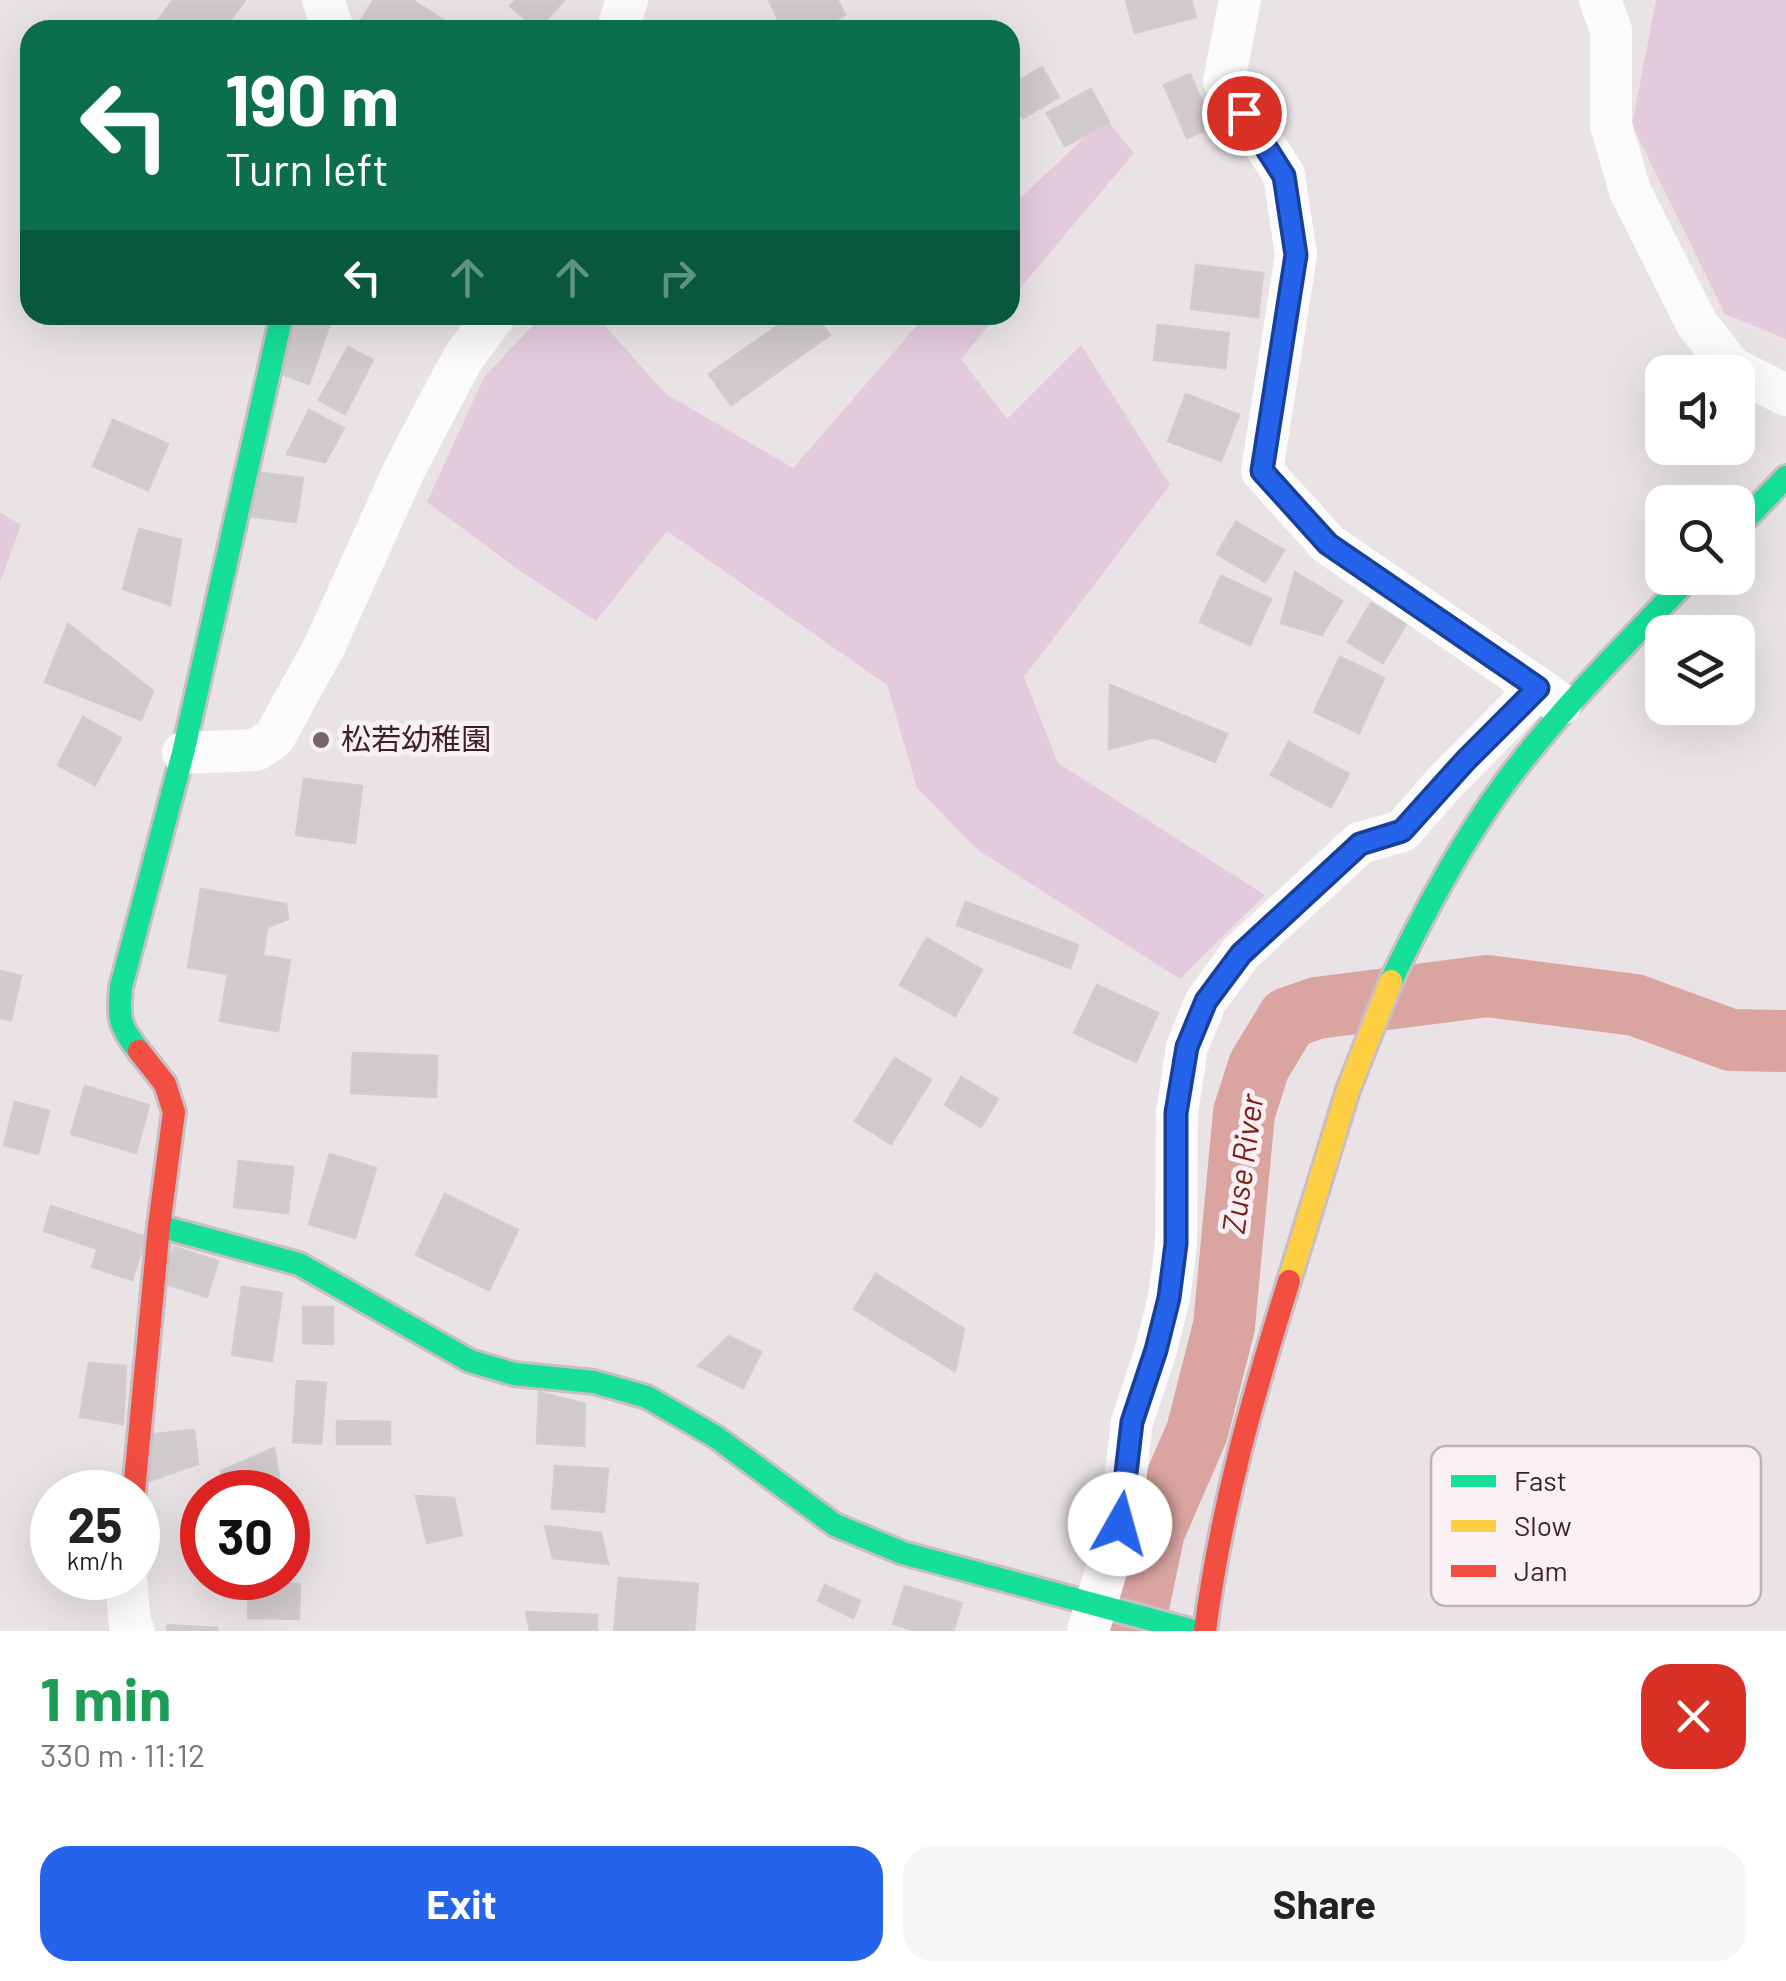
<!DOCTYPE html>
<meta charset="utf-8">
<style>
:root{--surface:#fff;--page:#f6f6f6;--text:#222;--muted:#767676;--accent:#2563eb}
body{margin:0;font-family:Barlow,"Noto Sans JP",sans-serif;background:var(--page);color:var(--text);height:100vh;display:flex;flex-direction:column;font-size:38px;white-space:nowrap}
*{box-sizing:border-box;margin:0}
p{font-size:32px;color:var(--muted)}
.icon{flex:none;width:55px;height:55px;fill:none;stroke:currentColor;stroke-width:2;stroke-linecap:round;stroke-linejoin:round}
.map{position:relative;height:1631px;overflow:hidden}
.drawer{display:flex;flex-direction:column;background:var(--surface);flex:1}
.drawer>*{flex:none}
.banner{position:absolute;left:20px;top:20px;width:1000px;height:305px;border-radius:30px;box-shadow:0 10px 40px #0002;background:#0b6e4f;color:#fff;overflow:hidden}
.tools{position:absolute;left:1645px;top:355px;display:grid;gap:20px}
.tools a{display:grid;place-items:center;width:110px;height:110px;border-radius:20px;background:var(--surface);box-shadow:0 10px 40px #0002;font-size:50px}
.speed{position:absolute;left:30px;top:1470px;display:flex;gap:20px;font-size:50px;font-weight:700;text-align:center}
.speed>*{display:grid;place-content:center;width:130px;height:130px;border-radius:50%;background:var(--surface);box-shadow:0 10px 40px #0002;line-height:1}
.speed small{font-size:25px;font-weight:400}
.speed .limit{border:15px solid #d22;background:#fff;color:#111}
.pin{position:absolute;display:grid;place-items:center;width:85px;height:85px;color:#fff;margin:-42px;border:5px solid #fff;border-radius:50%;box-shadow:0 2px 10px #0007}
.me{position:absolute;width:110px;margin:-55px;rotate:7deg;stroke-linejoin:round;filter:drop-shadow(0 0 8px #0008)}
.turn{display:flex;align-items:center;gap:35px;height:210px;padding:0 40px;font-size:45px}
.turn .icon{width:130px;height:130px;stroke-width:2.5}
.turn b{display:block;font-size:70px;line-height:85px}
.lanes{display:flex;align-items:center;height:95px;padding:0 40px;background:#0003;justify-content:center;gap:50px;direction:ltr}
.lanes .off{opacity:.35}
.round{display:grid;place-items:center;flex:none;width:105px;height:105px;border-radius:30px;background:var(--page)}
.head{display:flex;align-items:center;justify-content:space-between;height:170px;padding:0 40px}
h1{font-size:60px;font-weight:700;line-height:75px;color:#1e9e55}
.action{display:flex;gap:20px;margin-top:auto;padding:20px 40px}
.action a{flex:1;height:115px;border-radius:30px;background:var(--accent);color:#fff;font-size:40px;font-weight:700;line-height:115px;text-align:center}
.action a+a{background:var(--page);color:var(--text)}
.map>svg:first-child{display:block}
.green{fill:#e3cbdd}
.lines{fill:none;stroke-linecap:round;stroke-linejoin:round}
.river{stroke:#daa5a1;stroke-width:62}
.building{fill:#d0cacc;stroke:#d2cbcf;stroke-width:2.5}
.fast-casing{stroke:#c9bec3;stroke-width:28}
.slow-casing{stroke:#c9bec3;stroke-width:28}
.jam-casing{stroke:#c9bec3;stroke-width:28}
.street{stroke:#fcfbfb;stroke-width:42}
.fast{stroke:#16e098;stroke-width:22}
.slow{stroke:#ffcf43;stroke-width:22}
.jam{stroke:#f24e42;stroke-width:22}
.route-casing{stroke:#184099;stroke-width:25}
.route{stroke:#2563eb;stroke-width:18}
.poi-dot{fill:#79646b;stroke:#f8f0f5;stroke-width:4}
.labels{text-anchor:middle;stroke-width:10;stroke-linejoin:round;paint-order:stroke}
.poi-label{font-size:30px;fill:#3d1f29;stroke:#f8f0f5;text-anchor:start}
.water-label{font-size:32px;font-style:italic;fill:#7c2016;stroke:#f8f0f5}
.key{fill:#f8f0f5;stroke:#c0b1b8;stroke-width:2.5}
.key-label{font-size:28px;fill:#3d1f29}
</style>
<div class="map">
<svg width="1786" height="1631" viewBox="0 0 1786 1631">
<rect width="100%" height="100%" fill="#e9e3e6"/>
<!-- green -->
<g class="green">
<polygon points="1656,0 1786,0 1786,339 1725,314 1632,125"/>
<polygon points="1105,118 1134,153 1010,300 1010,208"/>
<polygon points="543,315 595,315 666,394 793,468 926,315 997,315 961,359 1007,419 1081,345 1170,485 1024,677 1058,763 1265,895 1180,979 978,850 917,788 887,685 667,531 596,621 523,573 427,502 484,377"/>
<polygon points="0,512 21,525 0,582"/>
</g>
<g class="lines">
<!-- river -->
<polyline class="river" points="1133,1631 1154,1531 1197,1432 1224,1326 1244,1113 1259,1066 1288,1018 1317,1008 1487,986 1635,1005 1731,1040 1786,1041"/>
</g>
<!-- building -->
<g class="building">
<polygon points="173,0 245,0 223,30 151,30"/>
<polygon points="374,0 412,0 459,30 355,30"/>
<polygon points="516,0 564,0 538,30 510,6"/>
<polygon points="769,0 837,0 845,15 814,30 783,30"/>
<polygon points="1126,0 1191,0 1196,17 1135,33"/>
<polygon points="1042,67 1059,97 1023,118 1010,97 1010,86"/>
<polygon points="1190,74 1213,127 1187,138 1164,85"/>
<polygon points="1091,89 1109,122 1065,146 1047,113"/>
<polygon points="1196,265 1263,273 1258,317 1191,309"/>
<polygon points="297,315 329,326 309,384 276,372"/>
<polygon points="793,315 815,315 830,335 731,405 709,374"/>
<polygon points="1158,325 1229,333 1225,368 1154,360"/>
<polygon points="348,347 373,360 345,414 319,400"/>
<polygon points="1186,394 1239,415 1221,461 1168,441"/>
<polygon points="309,410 344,428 325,462 287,454"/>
<polygon points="113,420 168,444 148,490 93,466"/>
<polygon points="255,472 303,478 296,522 249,516"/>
<polygon points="1236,522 1284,550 1265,582 1217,554"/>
<polygon points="139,529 181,540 170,605 123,589"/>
<polygon points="1295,572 1342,601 1322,635 1281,623"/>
<polygon points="1221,576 1271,599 1250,645 1200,622"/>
<polygon points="1371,603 1406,624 1383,663 1348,642"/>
<polygon points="68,624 153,691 141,720 45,682"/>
<polygon points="1340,657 1384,678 1359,733 1314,712"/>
<polygon points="1110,685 1227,734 1215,762 1154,737 1109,749"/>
<polygon points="83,717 121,738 95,785 58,765"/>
<polygon points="1289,742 1349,774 1331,807 1271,775"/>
<polygon points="304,779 362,786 355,843 296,835"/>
<polygon points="201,889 286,904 288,919 267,927 263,956 290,960 278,1031 220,1021 228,974 188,967"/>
<polygon points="966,902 1078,945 1070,968 957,925"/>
<polygon points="927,938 982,970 955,1016 900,985"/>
<polygon points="0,971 21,976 11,1020 0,1018"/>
<polygon points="1097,985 1158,1013 1136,1062 1074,1033"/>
<polygon points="353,1053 437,1056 436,1097 351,1093"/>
<polygon points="895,1058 931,1080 891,1144 855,1121"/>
<polygon points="961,1077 998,1099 981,1127 945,1105"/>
<polygon points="85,1086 149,1105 136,1153 71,1134"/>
<polygon points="15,1102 49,1111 38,1154 4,1145"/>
<polygon points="330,1154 376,1168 355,1238 309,1224"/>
<polygon points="239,1161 293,1167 288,1213 234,1207"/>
<polygon points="445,1194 518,1230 489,1290 416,1255"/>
<polygon points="51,1206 146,1237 132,1280 92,1267 98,1249 44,1231"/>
<polygon points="174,1247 218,1261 207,1297 163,1283"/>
<polygon points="876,1274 964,1329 955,1371 854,1309"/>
<polygon points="242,1287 282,1293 272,1361 232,1355"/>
<polygon points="303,1307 333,1307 333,1344 303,1343"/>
<polygon points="729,1336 761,1352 743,1388 698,1366"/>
<polygon points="89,1363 126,1366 123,1424 80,1417"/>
<polygon points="297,1381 326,1383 321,1444 293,1442"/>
<polygon points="539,1392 585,1404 584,1446 537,1443"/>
<polygon points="337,1421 390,1422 390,1444 337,1444"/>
<polygon points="194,1430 198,1464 149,1481 144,1435"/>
<polygon points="274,1448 281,1489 257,1492 225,1492 221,1471"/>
<polygon points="555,1466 608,1469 604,1512 552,1508"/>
<polygon points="416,1496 454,1498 462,1535 427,1543"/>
<polygon points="545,1526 601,1533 608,1564 553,1558"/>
<polygon points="619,1578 698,1584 694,1631 614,1631"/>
<polygon points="249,1583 300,1584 299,1619 248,1618"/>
<polygon points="825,1585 860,1601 853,1618 818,1601"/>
<polygon points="905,1586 962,1603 953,1631 916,1631 893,1624"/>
<polygon points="526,1612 597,1615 597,1631 530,1631"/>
<polygon points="167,1625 217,1628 217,1631 167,1631"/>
</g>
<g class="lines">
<defs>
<g id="fast">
<polyline points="1738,527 1786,477"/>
<path d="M1391 981C1424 912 1460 844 1505 783 1560 709 1626 644 1689 578"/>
<path d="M139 1051C119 1026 118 1018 121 987L183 753 282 315"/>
<polyline points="159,1226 299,1264 470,1361 514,1374 594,1382 647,1397 716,1437 835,1525 903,1553 1194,1631"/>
</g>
<polyline id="slow" points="1289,1281 1348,1090 1391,981"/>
<g id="jam">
<polyline points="134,1492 159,1226 174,1112 165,1084 139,1051"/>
<path d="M1205 1631C1221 1508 1252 1399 1289 1281"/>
</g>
</defs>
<!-- fast casing -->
<use href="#fast" class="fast-casing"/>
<!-- slow casing -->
<use href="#slow" class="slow-casing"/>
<!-- jam casing -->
<use href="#jam" class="jam-casing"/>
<!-- street -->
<g class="street">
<polyline points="323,0 331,23 331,30"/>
<polyline points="1240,0 1224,81 1284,175 1296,255 1262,471 1328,544 1561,704"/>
<polyline points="1600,0 1611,30 1611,125 1630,191 1697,324 1732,368 1786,395"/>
<polyline points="617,30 627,0"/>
<polyline points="183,753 256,750 274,738 324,647 406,466 463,358 495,315"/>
<polyline points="126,1578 130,1626 134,1631"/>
<polyline points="1088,1631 1120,1524 1132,1422 1156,1350 1169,1298 1176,1244 1177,1113 1187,1047 1206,1001 1241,953 1360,843 1402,831 1447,780 1538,688"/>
</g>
<!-- fast -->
<use href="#fast" class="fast"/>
<!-- slow -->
<use href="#slow" class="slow"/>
<!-- jam -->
<use href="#jam" class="jam"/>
</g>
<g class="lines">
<defs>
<polyline id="route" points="1120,1524 1132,1422 1156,1350 1169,1298 1176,1244 1176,1113 1187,1047 1206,1001 1241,954 1360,844 1402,831 1466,760 1538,688 1328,544 1262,471 1296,255 1284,176 1244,113"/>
</defs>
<!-- route casing -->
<use href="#route" class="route-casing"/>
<!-- route -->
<use href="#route" class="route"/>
</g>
<!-- markers -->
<circle class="poi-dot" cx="321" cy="740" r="10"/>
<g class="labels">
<!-- poi labels -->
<g class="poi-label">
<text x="341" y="750">松若幼稚園</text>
</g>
<!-- water labels -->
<g class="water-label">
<text transform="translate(1243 1164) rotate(-82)" y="11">Zuse River</text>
</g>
</g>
<!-- legend -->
<rect x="1431" y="1446" width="330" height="160" rx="15" class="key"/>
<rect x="1451" y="1475" width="45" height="12" fill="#16e098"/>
<rect x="1451" y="1520" width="45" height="12" fill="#ffcf43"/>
<rect x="1451" y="1565" width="45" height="12" fill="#f24e42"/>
<g class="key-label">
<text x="1514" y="1491">Fast</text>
<text x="1514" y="1536">Slow</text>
<text x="1514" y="1581">Jam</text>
</g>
</svg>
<div class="tools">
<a><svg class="icon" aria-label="sound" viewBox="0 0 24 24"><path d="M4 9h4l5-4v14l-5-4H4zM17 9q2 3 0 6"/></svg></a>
<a><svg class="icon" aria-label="search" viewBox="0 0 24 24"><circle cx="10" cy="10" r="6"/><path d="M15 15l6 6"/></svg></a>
<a><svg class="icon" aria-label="layers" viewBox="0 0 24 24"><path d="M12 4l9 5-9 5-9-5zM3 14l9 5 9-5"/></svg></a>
</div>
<div class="speed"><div>25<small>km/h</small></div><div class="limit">30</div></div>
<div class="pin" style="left:1244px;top:113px;background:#d93025"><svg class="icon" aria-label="arrive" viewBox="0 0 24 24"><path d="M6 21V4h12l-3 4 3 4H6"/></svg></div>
<svg class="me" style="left:1120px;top:1524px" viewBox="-20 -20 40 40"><circle r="19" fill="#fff"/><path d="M0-13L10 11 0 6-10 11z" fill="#2563eb"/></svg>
<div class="banner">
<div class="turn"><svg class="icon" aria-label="left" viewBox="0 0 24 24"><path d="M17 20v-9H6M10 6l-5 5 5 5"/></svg><div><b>190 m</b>Turn left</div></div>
<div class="lanes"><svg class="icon" aria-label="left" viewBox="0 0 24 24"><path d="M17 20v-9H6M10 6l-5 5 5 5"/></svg><svg class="icon off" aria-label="ahead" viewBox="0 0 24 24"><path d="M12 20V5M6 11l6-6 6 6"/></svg><svg class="icon off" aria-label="ahead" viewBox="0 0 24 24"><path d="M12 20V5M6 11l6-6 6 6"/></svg><svg class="icon off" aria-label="right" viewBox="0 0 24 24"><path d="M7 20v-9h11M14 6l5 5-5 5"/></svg></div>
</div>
</div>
<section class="drawer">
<div class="head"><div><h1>1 min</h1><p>330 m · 11:12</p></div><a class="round" style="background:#d93025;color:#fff"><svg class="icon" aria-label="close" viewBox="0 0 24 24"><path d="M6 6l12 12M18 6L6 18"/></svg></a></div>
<div class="action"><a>Exit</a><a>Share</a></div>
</section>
